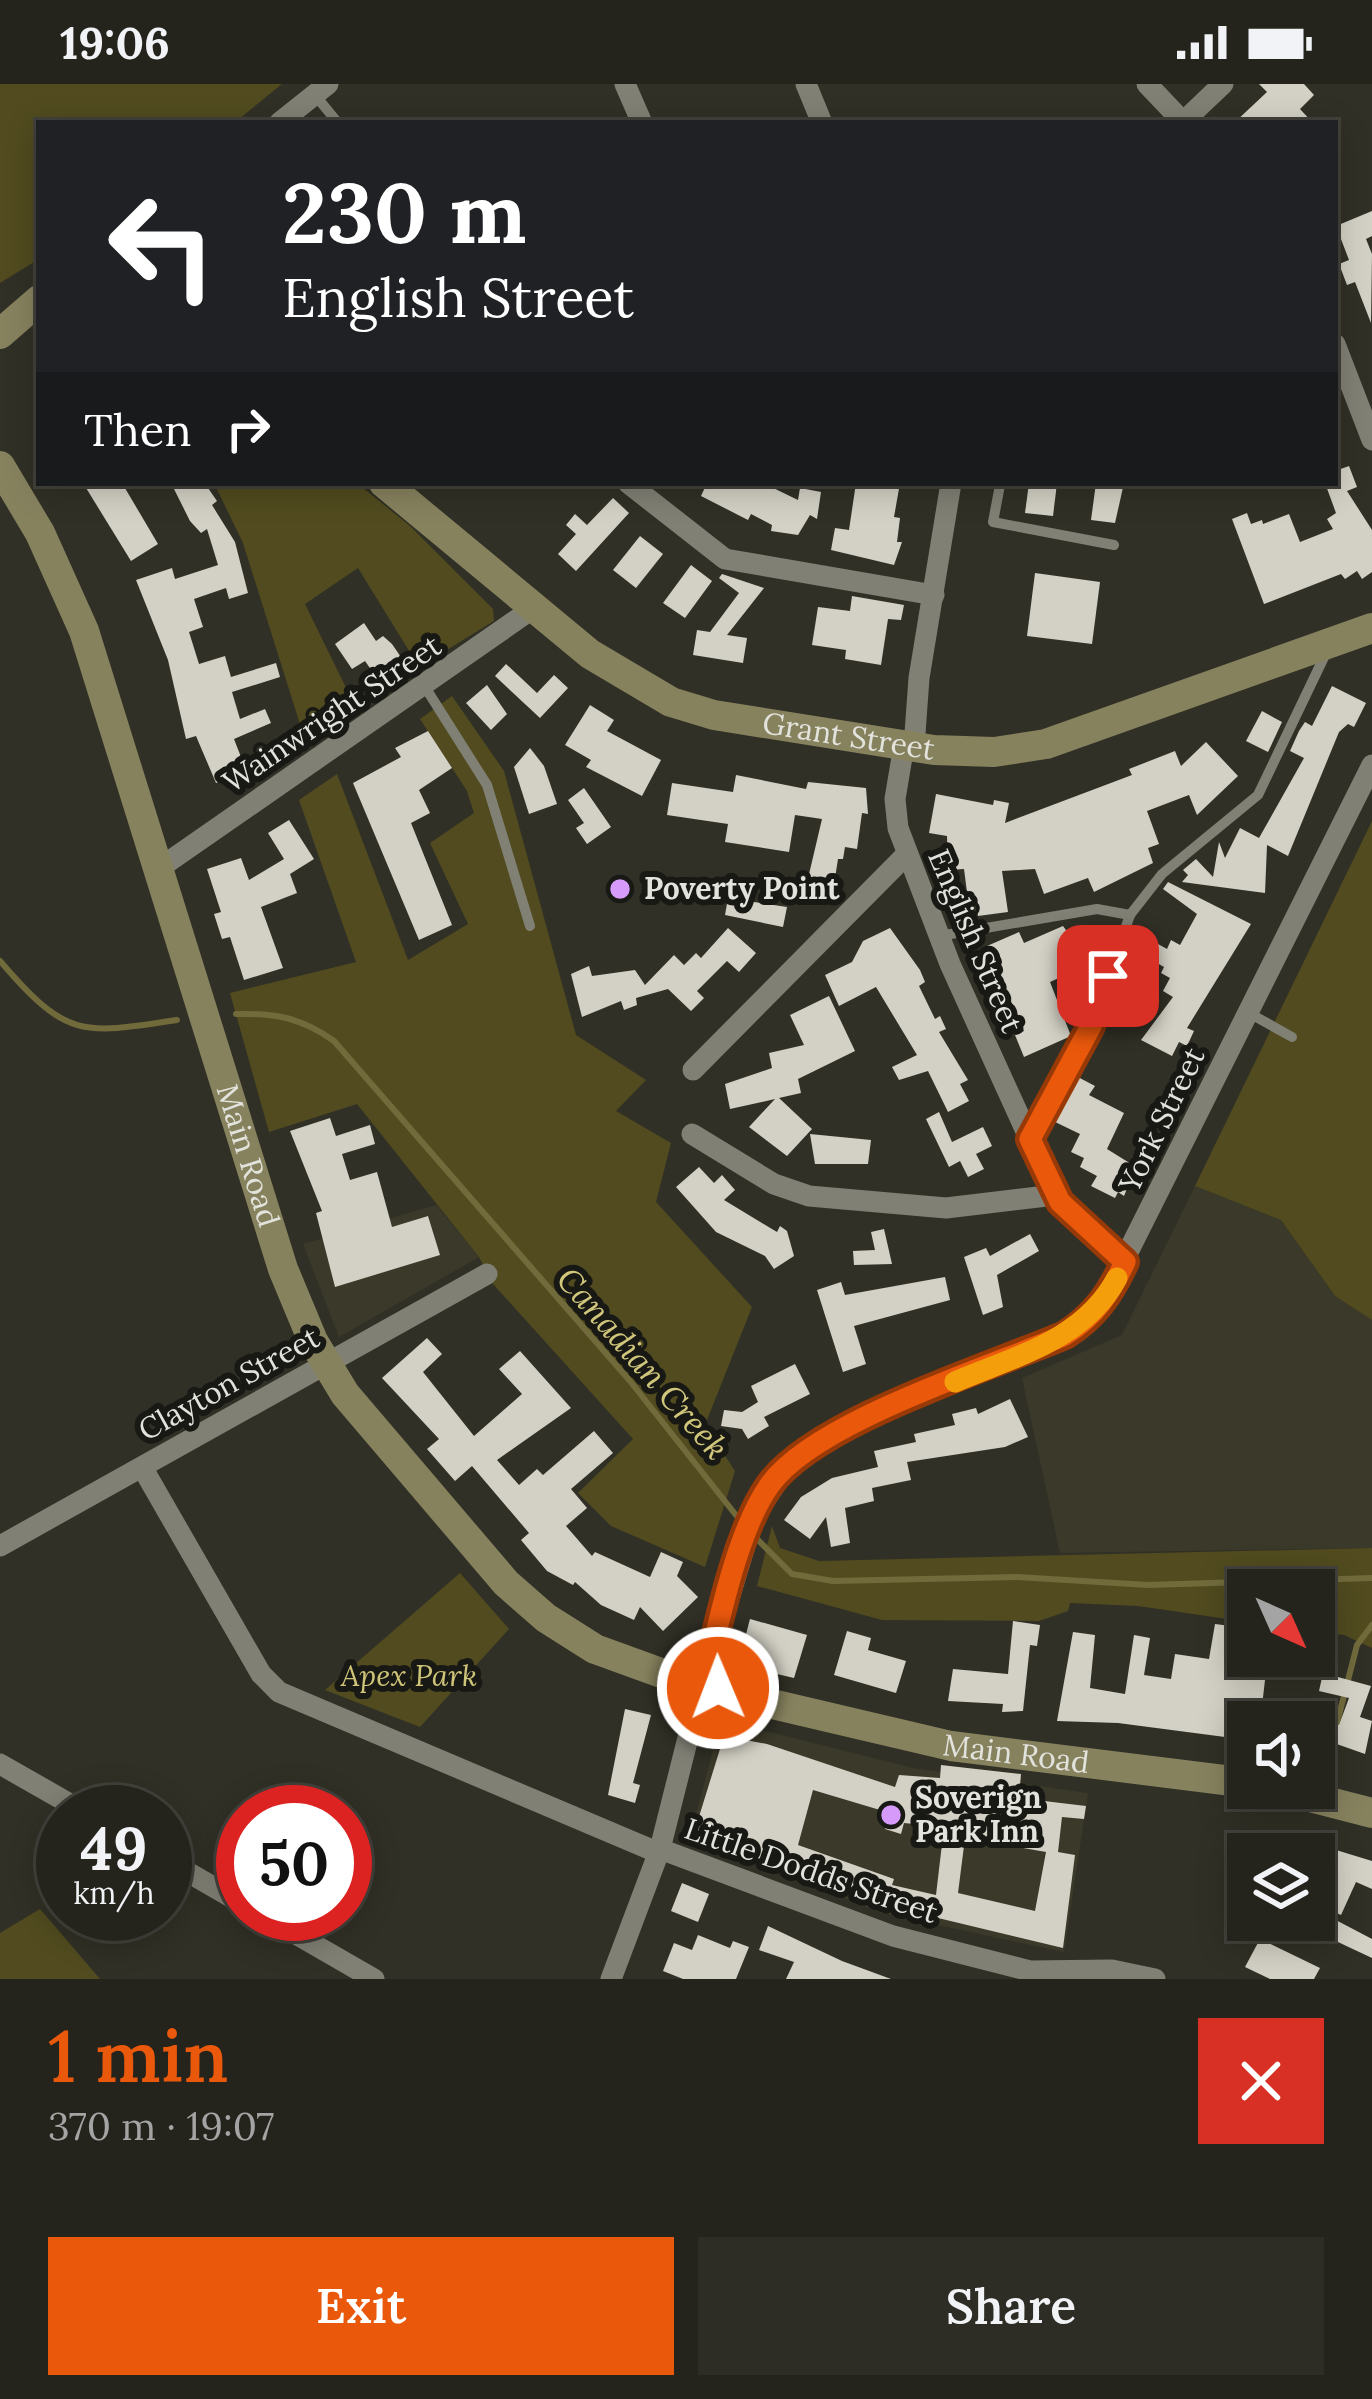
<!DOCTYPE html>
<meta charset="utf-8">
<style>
:root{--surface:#25241c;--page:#2d2c25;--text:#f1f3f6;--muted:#a3a4a3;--line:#42413b;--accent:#ea580c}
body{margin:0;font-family:Lora,serif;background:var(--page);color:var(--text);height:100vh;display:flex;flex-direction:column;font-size:45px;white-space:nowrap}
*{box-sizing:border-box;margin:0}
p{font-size:39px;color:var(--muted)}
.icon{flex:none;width:66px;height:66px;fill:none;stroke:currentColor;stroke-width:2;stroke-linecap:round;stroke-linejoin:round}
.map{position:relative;height:1895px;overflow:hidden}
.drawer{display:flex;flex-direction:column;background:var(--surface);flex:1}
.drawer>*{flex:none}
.banner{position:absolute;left:36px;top:36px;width:1302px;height:366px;border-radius:0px;box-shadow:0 6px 30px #0003,0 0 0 3px var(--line);background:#202124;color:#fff;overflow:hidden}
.needle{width:78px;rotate:135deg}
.tools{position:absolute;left:1227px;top:1485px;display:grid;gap:24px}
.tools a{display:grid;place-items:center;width:108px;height:108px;border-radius:0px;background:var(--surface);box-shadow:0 6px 30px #0003,0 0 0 3px var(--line);font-size:60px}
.speed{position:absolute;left:36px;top:1701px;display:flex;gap:24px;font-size:60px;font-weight:700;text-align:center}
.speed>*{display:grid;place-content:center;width:156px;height:156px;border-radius:50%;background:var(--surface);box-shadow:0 6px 30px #0003,0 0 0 3px var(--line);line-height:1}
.speed small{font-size:30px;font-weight:400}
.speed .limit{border:18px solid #d22;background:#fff;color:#111}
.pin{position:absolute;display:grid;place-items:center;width:102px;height:102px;color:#fff;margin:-51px;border-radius:24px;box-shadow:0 6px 18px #0006}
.me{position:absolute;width:132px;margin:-66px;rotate:359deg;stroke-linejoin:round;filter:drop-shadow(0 0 9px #0008)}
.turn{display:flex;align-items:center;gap:42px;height:252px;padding:0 48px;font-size:54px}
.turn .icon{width:156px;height:156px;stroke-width:2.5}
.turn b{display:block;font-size:84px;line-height:102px}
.then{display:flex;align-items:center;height:114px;padding:0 48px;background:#0003;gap:24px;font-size:45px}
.round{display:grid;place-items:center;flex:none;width:126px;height:126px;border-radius:0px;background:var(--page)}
.overview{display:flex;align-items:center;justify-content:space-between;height:204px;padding:0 48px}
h1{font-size:72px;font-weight:600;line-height:90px;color:var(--accent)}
.primary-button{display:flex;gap:24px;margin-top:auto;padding:24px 48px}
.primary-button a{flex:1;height:138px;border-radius:0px;background:var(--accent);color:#fff;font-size:48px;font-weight:600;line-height:138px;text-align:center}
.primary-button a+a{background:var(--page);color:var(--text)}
.status{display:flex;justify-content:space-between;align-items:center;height:84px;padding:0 60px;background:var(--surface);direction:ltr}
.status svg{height:33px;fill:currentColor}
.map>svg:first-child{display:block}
.built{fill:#3b3929}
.green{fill:#514b1f}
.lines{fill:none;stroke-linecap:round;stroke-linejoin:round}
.stream{stroke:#716b3c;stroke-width:6}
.building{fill:#d3d1c5;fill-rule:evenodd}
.service{stroke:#818075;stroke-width:10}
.minor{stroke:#818075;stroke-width:21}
.secondary{stroke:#87825e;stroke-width:30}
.route-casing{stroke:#983908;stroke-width:30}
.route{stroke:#ea580c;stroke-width:21}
.slow{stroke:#f59e0b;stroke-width:21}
.poi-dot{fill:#d69bfa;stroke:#181814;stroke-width:4.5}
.labels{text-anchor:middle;stroke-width:12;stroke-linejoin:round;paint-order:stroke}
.street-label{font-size:30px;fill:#e3e3dd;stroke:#181814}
.poi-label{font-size:30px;font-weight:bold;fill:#e3e3dd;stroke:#181814;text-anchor:start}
.park-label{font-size:30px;font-style:italic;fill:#cec478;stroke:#181814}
.water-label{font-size:33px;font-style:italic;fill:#d1c77c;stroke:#181814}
</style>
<div class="status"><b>19:06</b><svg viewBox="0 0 49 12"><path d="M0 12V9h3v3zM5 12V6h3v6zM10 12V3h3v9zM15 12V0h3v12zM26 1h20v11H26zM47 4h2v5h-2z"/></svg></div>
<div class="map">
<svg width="1372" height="1895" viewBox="0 0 1372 1895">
<rect width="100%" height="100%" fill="#313026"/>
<!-- built -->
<g class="built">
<polygon points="1195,1102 1281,1136 1335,1212 1372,1236 1372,1464 1060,1469 1022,1294 1122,1251"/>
<polygon points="436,1121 479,1173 339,1253 303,1160"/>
<polygon points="721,1636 913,1684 1088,1709 1064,1868 882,1829 690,1753"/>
</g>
<!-- green -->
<g class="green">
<polygon points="0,0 282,0 234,39 39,39 39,175 0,199"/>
<polygon points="214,399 357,399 410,442 493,525 494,537 419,583 358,484 305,520 356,624 304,653 243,459"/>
<polygon points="452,612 504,687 576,951 646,996 616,1027 671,1059 656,1118 752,1223 705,1341 735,1387 705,1483 611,1442 578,1409 633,1355 493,1200 479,1173 357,1020 269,1048 230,909 356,878 299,716 337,690 408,876 468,840 430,759 474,729 467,707 420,635"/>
<polygon points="1372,737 1372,1236 1335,1212 1281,1136 1195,1102"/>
<polygon points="772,1442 780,1464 819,1477 1372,1464 1372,1564 1344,1551 1314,1547 1314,1506 1248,1506 1248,1538 1138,1522 1070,1519 1068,1527 1039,1537 882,1536 757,1502"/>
<polygon points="460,1489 509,1545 420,1643 325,1606"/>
<polygon points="40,1825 100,1895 0,1895 0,1849"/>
</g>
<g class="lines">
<!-- stream -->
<g class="stream">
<path d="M0 877C66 954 81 951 177 936"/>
<path d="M236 930C276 929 302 934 334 957L630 1297 743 1440"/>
<polyline points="756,1454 792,1490 833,1497 1017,1493 1148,1501 1372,1494"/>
<polyline points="1336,1643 1357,1561 1372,1541"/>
<polyline points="1326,1682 1333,1656"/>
</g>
</g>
<!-- building -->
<g class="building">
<polygon points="1259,0 1304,0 1314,11 1300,25 1313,39 1292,39 1287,33 1280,39 1234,39 1267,8"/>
<polygon points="1372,127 1372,152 1366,155 1372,170 1371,239 1355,198 1347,201 1339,180 1349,176 1336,142"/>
<polygon points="1349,382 1357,403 1347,407 1372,446 1372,488 1362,495 1357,487 1345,495 1341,490 1264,520 1232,435 1247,429 1251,440 1262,436 1263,440 1289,430 1300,458 1333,445 1327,435 1336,429 1325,399 1335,399 1335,387"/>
<polygon points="83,399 122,399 158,460 131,477"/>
<polygon points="171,399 208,404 217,417 212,421 235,458 248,509 229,515 226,504 194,515 203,543 189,548 199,580 225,572 231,593 276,579 280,593 232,608 240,635 265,625 271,639 234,655 246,686 216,699 196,652 186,655 168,576 136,496 172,484 175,495 218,481 207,445 201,449 190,437"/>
<polygon points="707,399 763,399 798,416 800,404 821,408 817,435 810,431 798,451 771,447 772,441 751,430 748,436 701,412"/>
<polygon points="856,399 900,399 894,433 900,434 897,458 902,458 894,481 831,466 835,444 849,446"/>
<polygon points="1029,399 1057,399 1053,432 1025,429"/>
<polygon points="1096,399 1124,399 1115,439 1091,436"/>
<polygon points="613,414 629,429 576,487 558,470 576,450 566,441 575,430 587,441"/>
<polygon points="640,452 663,470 636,504 613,486"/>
<polygon points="691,481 712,497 685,534 663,519"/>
<polygon points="1035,489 1100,498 1092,560 1027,552"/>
<polygon points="722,490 764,504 727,551 747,554 743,579 693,571 697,546 710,548 739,509 719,494"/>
<polygon points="852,512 904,521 901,536 888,535 881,581 845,575 846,566 812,561 818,523 850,527"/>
<polygon points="364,539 376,557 383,552 392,560 405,579 379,597 365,577 352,585 335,560"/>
<polygon points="506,580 537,609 554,591 568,604 540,634 495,592"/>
<polygon points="487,601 507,630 491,646 466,619"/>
<polygon points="1332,602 1366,619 1354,643 1348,640 1339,648 1288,772 1267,761 1265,809 1182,798 1188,791 1183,786 1196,775 1213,793 1219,758 1225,774 1240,744 1259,754 1304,674 1290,667 1299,647 1305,638 1312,642"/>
<polygon points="590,621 614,636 607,647 661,676 642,712 586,683 591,676 565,661"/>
<polygon points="1262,627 1282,638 1268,668 1246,657"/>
<polygon points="428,647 452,684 419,706 430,729 411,739 452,841 419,856 353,699 401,673 395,664"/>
<polygon points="1206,658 1238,692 1197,731 1189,711 1147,727 1159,760 1148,764 1153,779 1094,808 1088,794 1044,810 1035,785 1002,787 1008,828 978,832 976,815 968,816 964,785 948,786 947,752 929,749 936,710 993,721 994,716 1009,719 1005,739 1132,691 1129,685 1175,667 1181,682"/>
<polygon points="530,664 544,682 557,720 529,730 514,683"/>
<polygon points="736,691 806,705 808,698 866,704 868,730 862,729 857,765 845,763 843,775 838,775 833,807 806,803 822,735 795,731 789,768 725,758 728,740 667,731 672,699 733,708"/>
<polygon points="584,704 611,743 587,760 576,744 584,739 568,716"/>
<polygon points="289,736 314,775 290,790 297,809 261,823 283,884 244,896 230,853 222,855 214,830 221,828 207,785 241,774 249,796 284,775 268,749"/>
<polygon points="1168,798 1251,840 1187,944 1194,947 1187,962 1179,958 1172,972 1141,956 1173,913 1163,907 1170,894 1161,889 1164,883 1150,875 1158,860 1167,865 1171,856 1180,861 1197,830 1163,805"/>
<polygon points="728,814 787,823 783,843 725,831"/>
<polygon points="1063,842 1082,868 1100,861 1105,873 1050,898 1071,952 1024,973 1015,951 1024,947 987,862 1019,848 1024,859"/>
<polygon points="728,844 756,869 739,888 727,877 697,907 704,914 691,927 668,905 636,914 637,921 624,926 621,917 582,933 571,890 589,882 592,892 635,886 645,901 674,871 684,881 696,869 701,874"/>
<polygon points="890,844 920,886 925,898 919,902 935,935 940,932 946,945 939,948 968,996 960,1000 969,1017 948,1028 928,987 899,996 892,983 917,971 876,903 839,922 825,891 852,878 863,857"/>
<polygon points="829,912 855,967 798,995 801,1009 779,1014 812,1045 787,1072 749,1043 775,1015 730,1025 725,1000 772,984 769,969 804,961 790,931"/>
<polygon points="1076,992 1095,1002 1089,1011 1124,1029 1107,1065 1136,1083 1124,1112 1118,1108 1115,1114 1091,1102 1097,1092 1080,1083 1084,1074 1071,1068 1080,1050 1051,1036"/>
<polygon points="939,1028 952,1058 983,1043 992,1062 976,1070 984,1085 968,1093 960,1077 949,1083 926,1035"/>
<polygon points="330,1034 336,1052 370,1041 375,1060 342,1070 350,1096 377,1088 392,1143 428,1132 440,1171 335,1203 316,1129 322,1127 290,1047"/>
<polygon points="810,1050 871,1056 868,1080 815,1080"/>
<polygon points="699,1083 714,1099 722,1091 735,1106 724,1116 777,1148 780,1142 787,1147 794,1172 774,1185 765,1172 716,1148 676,1103"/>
<polygon points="884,1145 892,1180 854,1181 853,1167 875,1166 871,1148"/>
<polygon points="1030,1150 1039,1167 997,1191 1003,1223 983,1231 964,1173 986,1164 990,1172"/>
<polygon points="945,1193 950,1216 854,1242 866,1280 843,1288 817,1206 841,1198 845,1211"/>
<polygon points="427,1254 442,1270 423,1288 474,1352 522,1310 499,1285 520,1267 571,1324 497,1376 519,1401 537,1385 543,1391 594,1347 613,1369 571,1405 587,1424 566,1442 592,1472 595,1468 650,1493 661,1468 683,1478 677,1492 698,1513 663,1547 640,1523 634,1536 601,1521 575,1498 573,1501 547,1487 521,1456 529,1449 472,1382 455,1397 427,1365 439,1355 382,1294"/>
<polygon points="795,1280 810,1310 764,1333 769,1342 748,1355 742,1345 721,1342 724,1326 742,1328 758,1318 751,1302"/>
<polygon points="1010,1315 1028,1353 1005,1363 907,1378 911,1396 872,1404 874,1417 845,1424 850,1459 831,1463 826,1433 810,1455 784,1436 801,1413 832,1394 878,1383 874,1367 916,1358 914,1350 955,1341 952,1330 976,1324 978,1330"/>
<polygon points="750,1535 807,1551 794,1594 738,1581"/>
<polygon points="1013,1537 1040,1541 1037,1562 1030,1561 1023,1627 1002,1628 1003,1620 948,1617 953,1585 1008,1590"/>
<polygon points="1215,1540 1231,1542 1225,1590 1265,1596 1262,1622 1313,1630 1312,1638 1248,1638 1248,1656 1118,1639 1057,1637 1073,1548 1095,1551 1090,1604 1125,1610 1134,1551 1150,1554 1144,1591 1171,1595 1175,1570 1209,1575"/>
<polygon points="847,1547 871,1554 868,1566 906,1577 896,1609 834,1591"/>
<polygon points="1323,1589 1371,1602 1360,1633 1372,1637 1365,1670 1314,1652 1314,1637 1339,1641 1349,1614 1319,1607"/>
<polygon points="625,1625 651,1631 633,1699 640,1701 635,1719 608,1711"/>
<path d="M724 1652 767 1660 895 1703 899 1691 940 1694 941 1681 1021 1690 1019 1714 1086 1722 1084 1735 1062 1733 1058 1768 1075 1771 1063 1864 884 1821 693 1752ZM813 1706 890 1729 885 1745 901 1750 904 1739 944 1743 936 1811 892 1801 894 1795 798 1761ZM965 1754 1046 1768 1035 1827 958 1809Z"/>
<polygon points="1287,1751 1372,1777 1372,1805 1356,1798 1341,1831 1321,1822 1331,1800 1314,1795 1314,1770 1280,1770"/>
<polygon points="682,1799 709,1810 698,1838 671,1827"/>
<polygon points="1332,1834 1372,1855 1372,1874 1323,1851"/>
<polygon points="768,1842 842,1877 891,1895 786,1895 794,1878 759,1866"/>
<polygon points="698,1851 730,1864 733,1857 749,1863 736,1895 683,1895 663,1887 674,1859 692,1866"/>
<polygon points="1260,1855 1320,1884 1314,1895 1270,1895 1245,1883"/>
</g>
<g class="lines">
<!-- service -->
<g class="service">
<polyline points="315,11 338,39"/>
<polyline points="1000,401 993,438 1114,461"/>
<polyline points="425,603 487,701 530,842"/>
<polyline points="939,852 1097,825 1130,831"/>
<polyline points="1249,929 1292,953"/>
<polyline points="1030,1055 1094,935 1130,831 1162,790 1258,711 1326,569"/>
</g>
<!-- minor -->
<g class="minor">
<polyline points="625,0 642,39"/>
<polyline points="806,0 822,39"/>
<polyline points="1147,0 1184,39"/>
<polyline points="1183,38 1223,0"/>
<polyline points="279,39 328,0"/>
<polyline points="1335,260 1372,356"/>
<polyline points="628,399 725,475 934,511"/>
<polyline points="904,661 895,715 898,744 950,880 1055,1111 1125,1178"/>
<polyline points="914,663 919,594 951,399"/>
<polyline points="161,783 535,523"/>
<polyline points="693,986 905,772"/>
<polyline points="692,1050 774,1100 809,1112 946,1124 1055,1111"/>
<polyline points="142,1383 261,1590 279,1608 659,1769"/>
<polyline points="0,1462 487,1190"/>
<polyline points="707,1587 754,1432 790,1379 844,1345 1065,1251 1101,1222 1372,681"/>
<polyline points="0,1680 84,1728"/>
<polyline points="660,1765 893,1852 1030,1887 1112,1886 1155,1895"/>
<polyline points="165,1775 243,1820"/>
<polyline points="261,1830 374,1895"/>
<polyline points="611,1895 660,1765 697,1618"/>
</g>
<!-- secondary -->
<g class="secondary">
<polyline points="0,250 39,216"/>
<path id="s1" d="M0 382 40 449 84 547 283 1185 313 1257 345 1310 506 1499 546 1534 595 1565 686 1598"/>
<path id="s2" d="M384 399 590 570 671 618 714 631 934 666 994 668 1046 660 1372 544"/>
<circle cx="702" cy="1602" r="16"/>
<path id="s3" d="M717 1607 951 1662 1248 1699"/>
<polyline points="1275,1704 1372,1729"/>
</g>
</g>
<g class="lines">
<defs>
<path id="route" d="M718 1604 707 1587C720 1533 738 1446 769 1402 813 1338 990 1283 1065 1251 1095 1232 1110 1210 1125 1178L1060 1118 1030 1055 1091 942 1108 892"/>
</defs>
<!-- route casing -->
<use href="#route" class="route-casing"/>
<!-- route -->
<use href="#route" class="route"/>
<!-- slow -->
<path class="slow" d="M955 1298C1016 1272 1084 1256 1117 1194"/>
</g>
<!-- markers -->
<g class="poi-dot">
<circle cx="620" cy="805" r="12"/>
<circle cx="891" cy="1731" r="12"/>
</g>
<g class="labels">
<!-- street labels -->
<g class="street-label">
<text transform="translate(332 630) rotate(-34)" y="10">Wainwright Street</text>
<text dy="10" stroke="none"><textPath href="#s2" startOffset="543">Grant Street</textPath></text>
<text transform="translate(975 857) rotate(67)" y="10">English Street</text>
<text transform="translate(1162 1036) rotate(-64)" y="10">York Street</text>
<text dy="10" stroke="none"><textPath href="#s1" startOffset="735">Main Road</textPath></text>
<text transform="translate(229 1300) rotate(-29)" y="10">Clayton Street</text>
<text dy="10" stroke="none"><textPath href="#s3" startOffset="306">Main Road</textPath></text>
<text transform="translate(811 1787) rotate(19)" y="10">Little Dodds Street</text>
</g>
<!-- poi labels -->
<g class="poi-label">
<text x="644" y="815">Poverty Point</text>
<text x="915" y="1724">Soverign<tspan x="915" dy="34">Park Inn</tspan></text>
</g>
<!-- park labels -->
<g class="park-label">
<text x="409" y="1602">Apex Park</text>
</g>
<!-- water labels -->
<g class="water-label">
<text transform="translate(643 1279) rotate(49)" y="12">Canadian Creek</text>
</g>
</g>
</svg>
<div class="tools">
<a><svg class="needle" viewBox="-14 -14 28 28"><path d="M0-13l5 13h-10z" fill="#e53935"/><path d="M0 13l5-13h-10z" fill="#a3a4a3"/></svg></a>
<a><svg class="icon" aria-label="sound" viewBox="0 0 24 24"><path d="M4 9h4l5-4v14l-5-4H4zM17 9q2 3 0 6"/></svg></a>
<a><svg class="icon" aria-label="layers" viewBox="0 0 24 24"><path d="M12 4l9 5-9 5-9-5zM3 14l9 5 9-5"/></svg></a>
</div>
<div class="speed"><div>49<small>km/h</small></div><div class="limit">50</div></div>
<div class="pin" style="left:1108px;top:892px;background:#d93025"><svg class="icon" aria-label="arrive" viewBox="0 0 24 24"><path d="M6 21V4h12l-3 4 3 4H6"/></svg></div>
<svg class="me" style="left:718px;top:1604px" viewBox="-20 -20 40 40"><circle r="17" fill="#ea580c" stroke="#fff" stroke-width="3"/><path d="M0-11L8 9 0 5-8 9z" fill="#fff"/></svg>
<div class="banner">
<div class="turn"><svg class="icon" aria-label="left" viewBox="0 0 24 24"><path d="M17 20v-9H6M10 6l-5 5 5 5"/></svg><div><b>230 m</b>English Street</div></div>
<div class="then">Then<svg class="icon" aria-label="right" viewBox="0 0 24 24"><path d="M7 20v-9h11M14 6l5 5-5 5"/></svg></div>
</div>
</div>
<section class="drawer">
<div class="overview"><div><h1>1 min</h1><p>370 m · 19:07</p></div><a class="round" style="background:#d93025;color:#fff"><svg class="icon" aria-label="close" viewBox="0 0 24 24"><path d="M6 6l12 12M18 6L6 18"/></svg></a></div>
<div class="primary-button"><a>Exit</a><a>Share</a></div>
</section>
